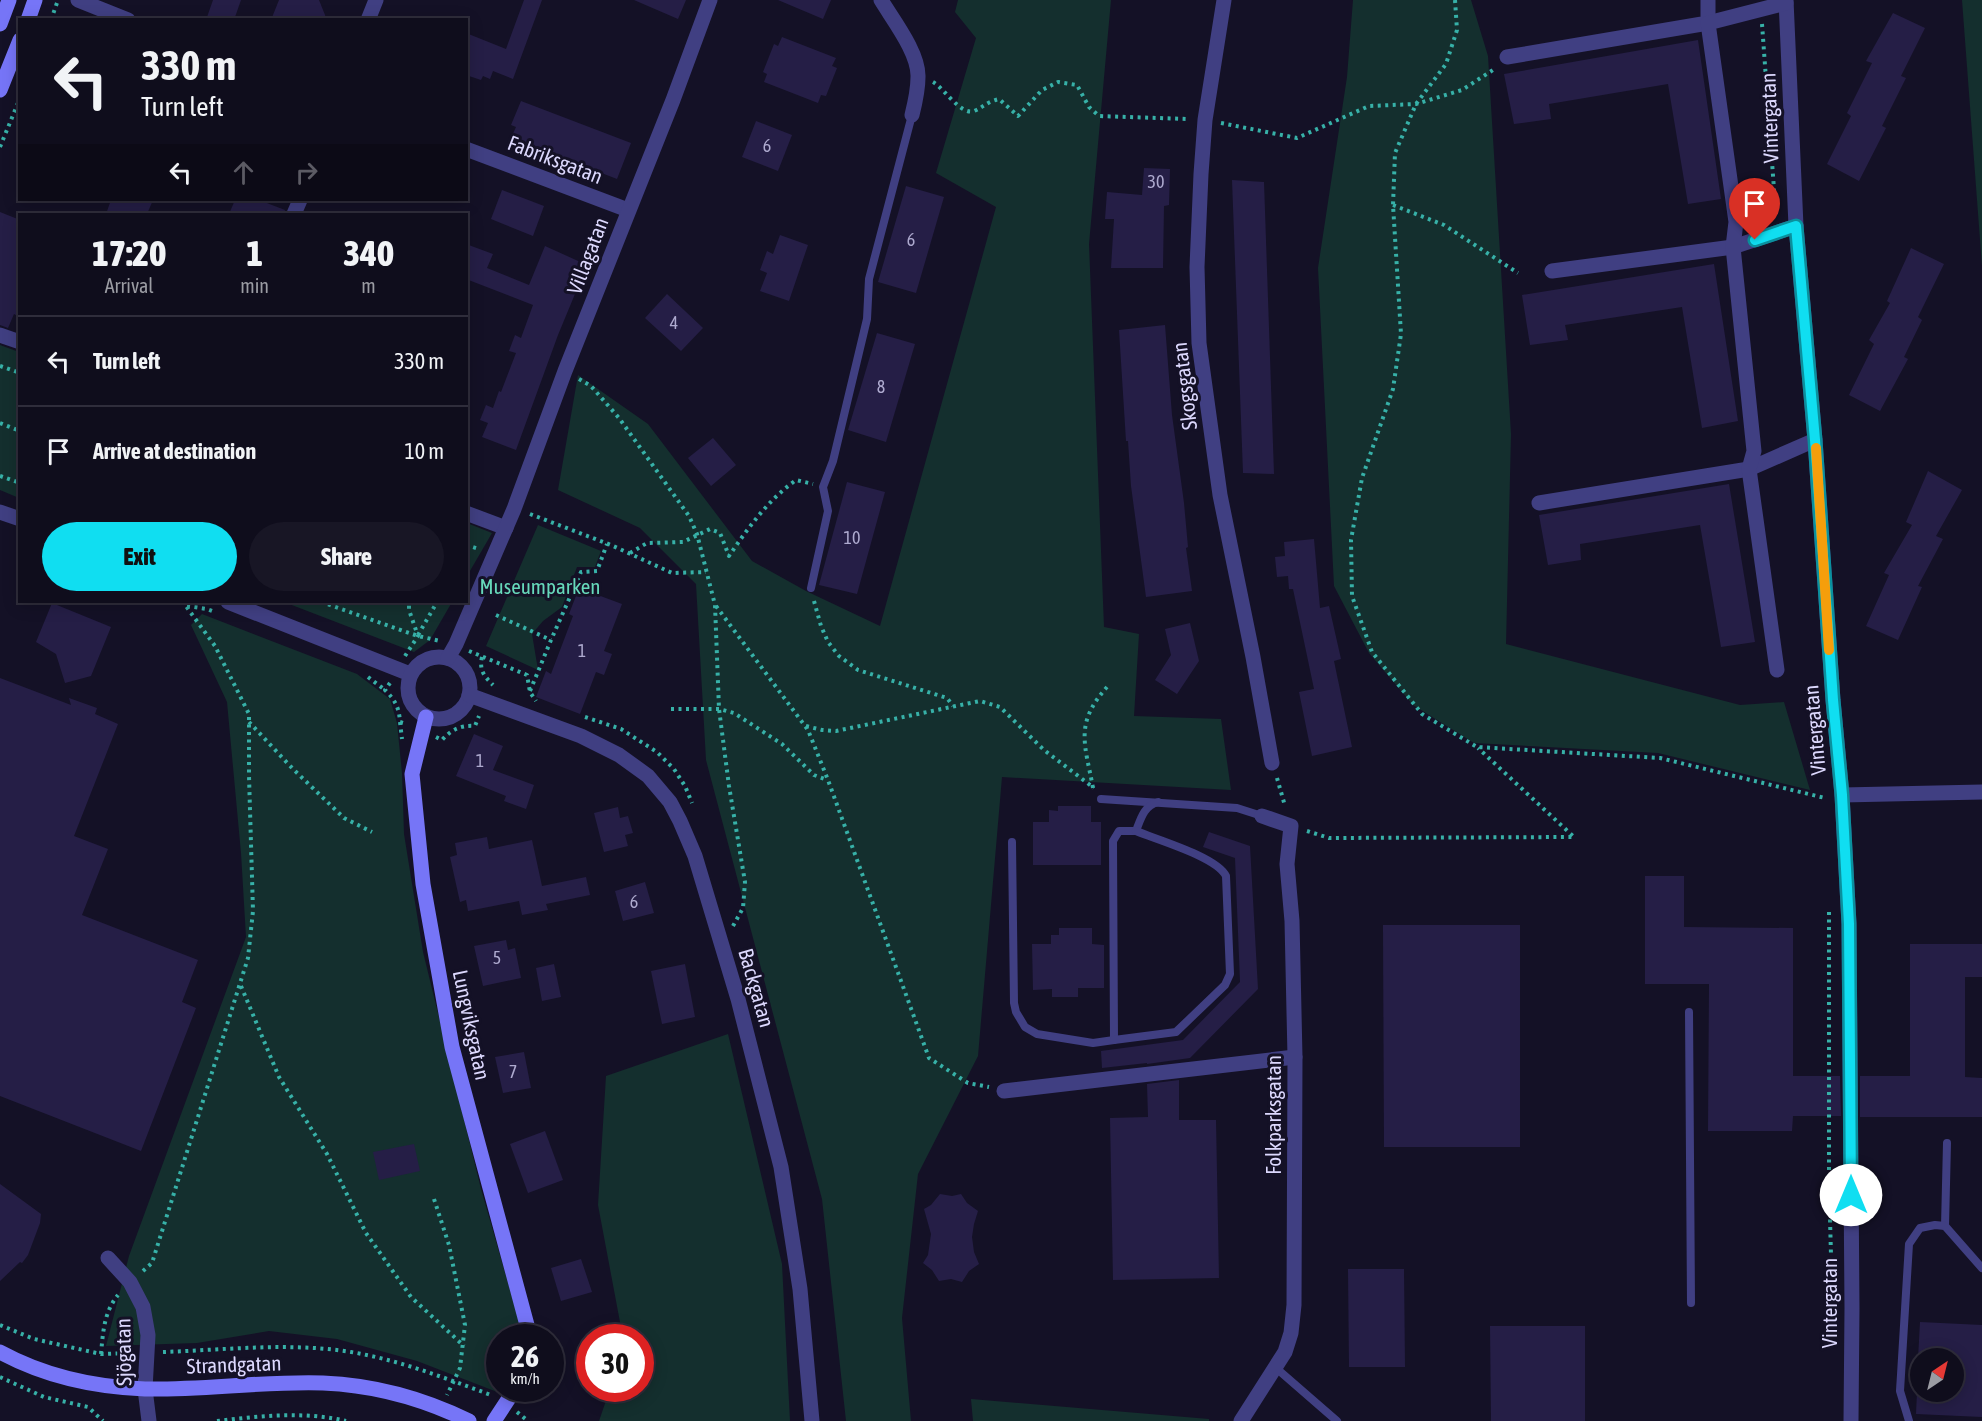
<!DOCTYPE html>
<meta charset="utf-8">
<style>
:root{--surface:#0f0d1c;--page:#181625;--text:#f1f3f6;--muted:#9b9ca3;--line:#2f2d3b;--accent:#10def1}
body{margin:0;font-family:"Asap Condensed",sans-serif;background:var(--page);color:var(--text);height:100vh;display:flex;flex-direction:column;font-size:22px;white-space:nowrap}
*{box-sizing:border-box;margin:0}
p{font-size:20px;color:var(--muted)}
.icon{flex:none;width:33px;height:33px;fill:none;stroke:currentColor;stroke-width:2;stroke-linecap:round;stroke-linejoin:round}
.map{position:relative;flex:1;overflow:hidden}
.details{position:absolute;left:18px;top:213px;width:450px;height:390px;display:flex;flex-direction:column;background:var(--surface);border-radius:0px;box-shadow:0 3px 15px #0003,0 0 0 2px var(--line)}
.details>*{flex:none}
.banner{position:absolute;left:18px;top:18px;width:450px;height:183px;border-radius:0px;box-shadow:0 3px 15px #0003,0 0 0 2px var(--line);background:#0f0d1c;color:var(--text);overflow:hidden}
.needle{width:39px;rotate:35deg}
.fabs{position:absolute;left:1910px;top:1348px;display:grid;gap:12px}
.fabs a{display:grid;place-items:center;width:54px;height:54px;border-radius:50%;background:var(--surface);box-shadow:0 3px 15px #0003,0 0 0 2px var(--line);font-size:30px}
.speed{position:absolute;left:486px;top:1324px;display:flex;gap:12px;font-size:30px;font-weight:700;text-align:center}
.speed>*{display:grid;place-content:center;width:78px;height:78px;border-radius:50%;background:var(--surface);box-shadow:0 3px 15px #0003,0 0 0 2px var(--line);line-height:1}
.speed small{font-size:15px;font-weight:400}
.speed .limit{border:9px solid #d22;background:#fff;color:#111}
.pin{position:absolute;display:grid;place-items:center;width:51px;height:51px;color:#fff;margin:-62px -26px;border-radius:50% 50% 50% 0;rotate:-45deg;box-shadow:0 0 6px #0007}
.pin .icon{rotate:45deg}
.me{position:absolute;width:66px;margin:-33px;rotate:0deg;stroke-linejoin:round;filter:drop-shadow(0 0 4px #0008)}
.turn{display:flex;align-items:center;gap:21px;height:126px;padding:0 24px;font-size:27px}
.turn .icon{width:78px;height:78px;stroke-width:2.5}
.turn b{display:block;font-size:42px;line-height:51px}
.lanes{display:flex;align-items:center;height:57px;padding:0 24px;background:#0003;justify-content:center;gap:30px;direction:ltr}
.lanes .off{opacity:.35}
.eta{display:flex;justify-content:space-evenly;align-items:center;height:102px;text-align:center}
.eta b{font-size:36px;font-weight:800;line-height:42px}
.primary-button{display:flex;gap:12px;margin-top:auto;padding:12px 24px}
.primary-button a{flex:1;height:69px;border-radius:36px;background:var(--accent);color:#111;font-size:24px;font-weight:800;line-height:69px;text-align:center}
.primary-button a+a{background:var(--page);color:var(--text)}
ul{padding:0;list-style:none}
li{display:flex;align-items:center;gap:18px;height:90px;padding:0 24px;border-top:2px solid var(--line)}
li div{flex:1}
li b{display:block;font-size:22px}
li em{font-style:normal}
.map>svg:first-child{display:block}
.green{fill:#142f2e}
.building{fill:#251e46}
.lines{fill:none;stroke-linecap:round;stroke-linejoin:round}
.path{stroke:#37b1a8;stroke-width:4;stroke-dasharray:3 4.5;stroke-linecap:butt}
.lane{stroke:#403f82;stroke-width:8}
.street{stroke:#403f82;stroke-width:15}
.secondary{stroke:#7675f7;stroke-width:15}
.route-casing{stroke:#0a909d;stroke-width:15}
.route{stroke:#10def1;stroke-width:10}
.slow{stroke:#f59e0b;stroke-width:10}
.labels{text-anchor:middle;stroke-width:6;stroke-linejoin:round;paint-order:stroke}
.number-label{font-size:18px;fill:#aeaacf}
.street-label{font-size:21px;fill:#dcd8fd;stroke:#141126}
.park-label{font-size:21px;fill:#67d9bb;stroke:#141126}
</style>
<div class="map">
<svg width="1982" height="1421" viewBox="0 0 1982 1421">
<rect width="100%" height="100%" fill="#141126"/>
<!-- green -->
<g class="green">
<polygon points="958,0 1111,0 1089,244 1104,627 1139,634 1134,716 1221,719 1231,790 1002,777 978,1056 918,1174 902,1318 911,1421 846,1421 822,1199 706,760 696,584 640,528 558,490 578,375 648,424 752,561 806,591 880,626 996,207 936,173 976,38 955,12"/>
<polygon points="1353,0 1471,0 1488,56 1511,434 1506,644 1740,705 1784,702 1810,790 1658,753 1474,743 1413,705 1369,653 1334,586 1318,268 1347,77"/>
<polygon points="1962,0 1982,0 1982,266"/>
<polygon points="0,345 19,352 19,498 0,490"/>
<polygon points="467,523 492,533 467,576 466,523"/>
<polygon points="538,525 601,551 595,567 577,567 562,607 543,621 532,634 538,670 486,646"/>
<polygon points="284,602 452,602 430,640 414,652"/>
<polygon points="202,614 357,674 390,699 397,723 402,773 404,834 423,952 481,1189 520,1325 519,1338 500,1338 500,1389 507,1389 505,1395 417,1361 337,1339 269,1331 197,1343 106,1346 129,1256 246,937 241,853 227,702 191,625"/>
<polygon points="728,1034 782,1264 790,1421 599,1421 610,1389 640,1389 640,1338 623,1338 598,1205 606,1076"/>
<polygon points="971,1399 1209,1419 1209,1421 973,1421"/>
</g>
<!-- building -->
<g class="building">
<polygon points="213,0 241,0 234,20 206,20"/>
<polygon points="279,0 319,0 327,20 271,20"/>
<polygon points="524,0 542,0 513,79 493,71 490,79 483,76 481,80 466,75 466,33 506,49"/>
<polygon points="634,0 686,0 678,19"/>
<polygon points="778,0 831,0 823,19"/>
<polygon points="1893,13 1925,28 1901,76 1906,78 1882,126 1886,128 1859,181 1827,164 1851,116 1847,113 1872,63 1866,61"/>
<polygon points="782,37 836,58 832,66 837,68 826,96 821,95 818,103 764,82 767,74 763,72 774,44 778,46"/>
<polygon points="1698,40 1721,199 1688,204 1668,84 1549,104 1551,119 1514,124 1504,74"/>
<polygon points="521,101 631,143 617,179 511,138 516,127 511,125"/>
<polygon points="756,121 792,135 778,171 742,157"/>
<polygon points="1144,168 1170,169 1169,205 1164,206 1163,268 1111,268 1114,219 1105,219 1107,192 1142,195"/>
<polygon points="1232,180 1264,182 1274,474 1243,473"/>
<polygon points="906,186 944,197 916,293 878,282"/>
<polygon points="502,190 544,206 533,236 491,219"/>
<polygon points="111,200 153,200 147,214 106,214"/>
<polygon points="235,200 259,200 285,210 284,214 229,214"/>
<polygon points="0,212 20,220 20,317 14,314 8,328 0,325"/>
<polygon points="780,235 808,245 789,301 760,291 767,273 760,270 767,251 773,254"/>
<polygon points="466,244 493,254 487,268 529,285 545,246 587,265 558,335 516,450 482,437 488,423 480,420 486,405 493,408 499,391 501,392 516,353 509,351 515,335 521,338 533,305 466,279"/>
<polygon points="1911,248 1944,264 1918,317 1922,320 1904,357 1908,359 1880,411 1849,395 1874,344 1869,340 1890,303 1887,301"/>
<polygon points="1714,264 1738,421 1702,428 1682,307 1565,325 1568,340 1530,345 1522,295"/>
<polygon points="667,294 703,328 681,351 645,318"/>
<polygon points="1165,325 1172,415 1184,503 1188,547 1186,548 1192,591 1146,597 1131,486 1128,441 1126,441 1119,330"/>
<polygon points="877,333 915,344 886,442 848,430"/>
<polygon points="713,438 736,465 711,486 688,458"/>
<polygon points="1928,471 1962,490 1936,536 1943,539 1918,586 1922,587 1898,640 1866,626 1889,575 1884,573 1912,525 1906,522"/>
<polygon points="847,482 885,492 857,594 819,585"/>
<polygon points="1729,484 1755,642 1721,647 1700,525 1580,544 1581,560 1548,565 1539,515"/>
<polygon points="1314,539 1320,608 1329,606 1341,659 1334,661 1352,747 1312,756 1299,692 1314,689 1293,589 1289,589 1288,576 1277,577 1275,557 1285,556 1284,542"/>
<polygon points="579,588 622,604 604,651 612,654 604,675 596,672 580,714 536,697 546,671 551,674 573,616 569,614"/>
<polygon points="52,603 111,627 91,676 65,683 56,654 36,642"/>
<polygon points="1190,623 1199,661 1177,694 1155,680 1171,655 1165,629"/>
<polygon points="0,678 71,705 69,698 97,708 95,714 118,724 74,836 108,849 82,915 198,960 182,1002 196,1008 141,1151 0,1096"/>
<polygon points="474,734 503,746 493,770 534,785 526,809 504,801 506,796 456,776"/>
<polygon points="1058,806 1091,806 1091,822 1101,822 1101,865 1033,865 1033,822 1049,822 1049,810 1058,811"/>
<polygon points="618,807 620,818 628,816 633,833 625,835 628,846 604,852 594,813"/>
<polygon points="1209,832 1250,846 1258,989 1190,1058 1147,1064 1147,1063 1102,1068 1101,1051 1183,1040 1240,982 1235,858 1203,847"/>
<polygon points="487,837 489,849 532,840 542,886 586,877 590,895 546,904 548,910 522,915 519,901 468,911 466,900 460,902 450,857 457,855 455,843"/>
<polygon points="1645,876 1684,876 1684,927 1793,928 1793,1076 1840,1076 1841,1116 1793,1116 1792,1131 1708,1131 1709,984 1645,984"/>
<polygon points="645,882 654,913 623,921 615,891"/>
<polygon points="1383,925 1520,925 1520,1147 1384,1147"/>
<polygon points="1059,928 1092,928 1092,944 1104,945 1104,988 1078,988 1078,997 1052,997 1052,989 1033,990 1032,944 1051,944 1051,935 1059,935"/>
<polygon points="506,940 508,950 515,948 521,978 483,986 474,946"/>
<polygon points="1910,944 1982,944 1982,977 1965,977 1965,1077 1982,1078 1982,1117 1860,1117 1860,1076 1910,1076"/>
<polygon points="554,964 561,997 542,1001 536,968"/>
<polygon points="685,964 695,1017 662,1024 651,971"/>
<polygon points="524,1052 531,1088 503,1093 495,1057"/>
<polygon points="1179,1080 1179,1120 1216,1120 1219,1278 1113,1280 1110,1118 1148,1117 1147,1084"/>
<polygon points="545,1131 563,1180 528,1193 510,1144"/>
<polygon points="414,1144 420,1171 379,1180 373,1152"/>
<polygon points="0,1184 41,1214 40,1223 28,1255 22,1263 20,1262 0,1281"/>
<polygon points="940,1194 952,1196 961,1194 967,1203 978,1211 974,1224 972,1237 974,1252 979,1264 969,1271 962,1282 951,1279 939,1281 932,1270 923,1263 928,1255 931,1234 924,1209 931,1205"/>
<polygon points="581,1259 592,1292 561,1301 551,1268"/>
<polygon points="1348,1269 1404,1269 1405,1367 1349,1367"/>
<polygon points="1920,1322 1982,1325 1982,1417 1916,1414 1917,1392 1953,1392 1953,1359 1918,1359"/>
<polygon points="1490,1326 1585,1326 1585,1421 1491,1421"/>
</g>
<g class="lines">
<!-- path -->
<g class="path">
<polyline points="1455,0 1457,30 1446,64 1416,104 1395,153 1393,205 1401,334 1393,389 1362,478 1351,540 1352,596 1372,652 1422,714 1477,747 1660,758 1825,798"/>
<polyline points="51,20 58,0"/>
<polyline points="1762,24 1776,217"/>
<path d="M933 82C944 88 961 116 974 111 984 107 986 102 999 99L1018 116 1042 90 1058 82 1077 85 1089 107 1099 116 1189 119"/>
<polyline points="1221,123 1297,138 1369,106 1416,104 1462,90 1496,68"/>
<polyline points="0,147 20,98"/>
<polyline points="1393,205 1444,225 1518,273"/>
<polyline points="0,366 20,373"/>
<polyline points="579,379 591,386 619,418 689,516 697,534 715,605 719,709 729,786 745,882 743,908 733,926"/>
<polyline points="0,423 20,431"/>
<polyline points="0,476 20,483"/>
<polyline points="530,514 611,545 672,573 706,572"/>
<polyline points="466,545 479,549"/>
<path d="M630 553 647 543 683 542 710 529 720 533 729 556C748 528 768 500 796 480L813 484"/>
<polyline points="814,601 821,626 828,642 839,656 858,670 947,698 953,706"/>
<polyline points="321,602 418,636 440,641"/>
<polyline points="187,606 207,609 215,612"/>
<polyline points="716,606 808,730 828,780 929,1058 968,1083 989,1087"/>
<polyline points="496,615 551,640"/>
<polyline points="418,635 437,602"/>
<polyline points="469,651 527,675 530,692 536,701"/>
<polyline points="405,656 418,636 409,610 409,602"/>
<path d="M482 657C479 670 484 676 493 685"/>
<polyline points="368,677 385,690"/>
<path d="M390 683 385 690C395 700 399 707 400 722L407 724"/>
<polyline points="530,691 551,640 581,572 597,571 607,544"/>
<polyline points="671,709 719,709 734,713 782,744 814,775 827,780"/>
<polyline points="585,717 621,729 657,752 674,769 685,786 692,803"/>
<polyline points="249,722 293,769 344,818 372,832"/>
<polyline points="400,722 402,739"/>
<polyline points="806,726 822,730 836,731 980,701 1000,707 1044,750 1094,788"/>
<path d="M436 737 442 740C451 730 460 725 475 726L479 716"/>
<polyline points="1277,778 1285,806"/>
<path d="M1093 788C1085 744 1074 724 1107 687"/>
<polyline points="1307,831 1329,838 1574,837 1478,748"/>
<polyline points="1829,912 1829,1183 1833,1327"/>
<polyline points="241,986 279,1077 327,1154 366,1233 411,1297 464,1346"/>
<polyline points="434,1199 449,1245 465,1325 460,1368 447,1395"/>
<polyline points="143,1271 152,1263 248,958 253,911 249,776 249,714 215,646 183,602"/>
<polyline points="0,1325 34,1339 101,1354 132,1353"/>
<path d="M163 1352C225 1350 289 1342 351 1352 399 1360 445 1378 491 1395"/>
<path d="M101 1354C103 1332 104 1312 118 1295"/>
<polyline points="0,1377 44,1397 88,1407 103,1421"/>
<polyline points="517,1412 528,1421"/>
<path d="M217 1421C259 1416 304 1411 346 1421"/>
</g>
<!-- lane -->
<g class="lane">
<polyline points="811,588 828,511 823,487 833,461 867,319 869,279 912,115"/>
<polyline points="1101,799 1237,808 1262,816"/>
<path d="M1012 842 1014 1003 1016 1012 1025 1027 1037 1034 1093 1043 1114 1040 1113 841 1119 831H1136C1141 818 1144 806 1158 802"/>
<polyline points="1689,1012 1691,1303"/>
<path d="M1114 1040 1176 1032 1225 985 1230 974 1226 876C1217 857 1158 840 1136 831"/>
<polyline points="1945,1226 1947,1143"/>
<polyline points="1276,1368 1337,1421"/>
<polyline points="1909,1421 1900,1391 1909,1244 1920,1228 1935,1225 1945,1226 1982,1268"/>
</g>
<!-- street -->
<g class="street">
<polyline points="78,0 128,20"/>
<path d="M881 0C893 20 919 53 918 77 918 90 915 103 912 115"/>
<polyline points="1224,0 1205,120 1201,174 1197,267 1199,343 1220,495 1253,657 1272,763"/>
<polyline points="1786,0 1796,226 1815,440 1833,700 1842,795 1849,924 1852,1308 1851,1421"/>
<polyline points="368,20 376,0"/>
<polyline points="1507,57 1708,23 1708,0"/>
<polyline points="466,149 628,210"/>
<polyline points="294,214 300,200"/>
<polyline points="1552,271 1733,247 1796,226"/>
<polyline points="0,335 20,342"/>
<polyline points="1539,503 1749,469 1815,440"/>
<polyline points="0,512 20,519"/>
<polyline points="466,513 506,528"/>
<polyline points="228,602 410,674"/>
<circle cx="439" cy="688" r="31"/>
<polyline points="448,658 456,644 514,509 565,371 673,100 710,0"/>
<polyline points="1777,670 1749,469 1754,451 1733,247 1736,222 1708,23 1786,3"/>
<polyline points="469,695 581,736 619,755 648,776 670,802 680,821 695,856 738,999 781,1167 800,1289 812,1421"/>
<polyline points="1842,795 1982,792"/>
<polyline points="1004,1091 1295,1057"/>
<polyline points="108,1258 130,1282 143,1307 148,1335 145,1389 149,1421"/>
<polyline points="1241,1421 1285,1352 1291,1333 1294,1305 1295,1057 1292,921 1287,864 1291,826 1262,816"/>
</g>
<!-- secondary -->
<g class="secondary">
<polyline points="28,20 35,0"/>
<polyline points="0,24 9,0"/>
<polyline points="0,90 20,40"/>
<polyline points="426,717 412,774 423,884 452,1047 527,1325 525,1338"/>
<path d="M0 1352C44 1376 94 1387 145 1389 204 1390 264 1381 323 1383 373 1385 424 1399 469 1421"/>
<polyline points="494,1421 515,1389"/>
</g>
</g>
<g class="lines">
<defs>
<polyline id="route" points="1755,240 1796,226 1815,440 1833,700 1842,795 1849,924 1851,1195"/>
</defs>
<!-- route casing -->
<use href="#route" class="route-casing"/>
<!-- route -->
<use href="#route" class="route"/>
<!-- slow -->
<polyline class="slow" points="1816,448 1829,650"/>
</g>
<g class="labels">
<!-- number labels -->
<g class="number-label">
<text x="767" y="152">6</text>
<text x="1156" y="188">30</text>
<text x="911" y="246">6</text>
<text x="674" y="329">4</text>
<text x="881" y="393">8</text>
<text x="852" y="544">10</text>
<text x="582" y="657">1</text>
<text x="480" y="767">1</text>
<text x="634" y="908">6</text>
<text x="497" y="964">5</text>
<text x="513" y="1078">7</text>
</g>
<!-- street labels -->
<g class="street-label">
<text transform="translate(1770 118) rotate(-92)" y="7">Vintergatan</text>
<text transform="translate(555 160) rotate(21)" y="7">Fabriksgatan</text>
<text transform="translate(588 256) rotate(-69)" y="7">Villagatan</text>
<text transform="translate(1185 386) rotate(-97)" y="7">Skogsgatan</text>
<text transform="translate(1815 730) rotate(-95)" y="7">Vintergatan</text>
<text transform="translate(756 988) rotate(74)" y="7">Backgatan</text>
<text transform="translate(471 1025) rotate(78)" y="7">Lungviksgatan</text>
<text transform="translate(1274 1115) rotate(-90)" y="7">Folkparksgatan</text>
<text transform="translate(1830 1303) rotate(-90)" y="7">Vintergatan</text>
<text transform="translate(124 1352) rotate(-91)" y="7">Sjögatan</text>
<text transform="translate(234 1365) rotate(-2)" y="7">Strandgatan</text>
</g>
<!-- park labels -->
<g class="park-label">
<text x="540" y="594">Museumparken</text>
</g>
</g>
</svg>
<div class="fabs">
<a><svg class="needle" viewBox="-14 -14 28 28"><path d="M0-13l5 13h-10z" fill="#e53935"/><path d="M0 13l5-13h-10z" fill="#9b9ca3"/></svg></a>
</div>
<div class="speed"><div>26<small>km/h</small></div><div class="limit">30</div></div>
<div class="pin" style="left:1755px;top:240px;background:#d93025"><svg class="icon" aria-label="arrive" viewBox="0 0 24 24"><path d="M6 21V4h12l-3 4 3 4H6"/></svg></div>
<svg class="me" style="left:1851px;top:1195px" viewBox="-20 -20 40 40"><circle r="19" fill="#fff"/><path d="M0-13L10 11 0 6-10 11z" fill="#10def1"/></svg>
<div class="banner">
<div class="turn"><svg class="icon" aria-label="left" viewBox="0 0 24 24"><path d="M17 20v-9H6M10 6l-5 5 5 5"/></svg><div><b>330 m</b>Turn left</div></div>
<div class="lanes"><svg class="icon" aria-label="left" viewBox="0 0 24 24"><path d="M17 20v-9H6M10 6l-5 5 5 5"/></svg><svg class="icon off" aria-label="ahead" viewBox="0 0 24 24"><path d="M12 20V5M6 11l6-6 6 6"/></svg><svg class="icon off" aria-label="right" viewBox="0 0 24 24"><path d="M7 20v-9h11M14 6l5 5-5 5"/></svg></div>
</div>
<section class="details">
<div class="eta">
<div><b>17:20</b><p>Arrival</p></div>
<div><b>1</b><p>min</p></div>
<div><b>340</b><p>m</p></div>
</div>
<ul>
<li><svg class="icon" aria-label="left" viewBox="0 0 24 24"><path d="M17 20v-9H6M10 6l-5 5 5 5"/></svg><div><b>Turn left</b></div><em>330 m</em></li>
<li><svg class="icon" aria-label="arrive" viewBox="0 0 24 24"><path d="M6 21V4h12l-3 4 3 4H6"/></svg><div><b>Arrive at destination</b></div><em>10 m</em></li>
</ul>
<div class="primary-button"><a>Exit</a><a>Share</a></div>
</section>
</div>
